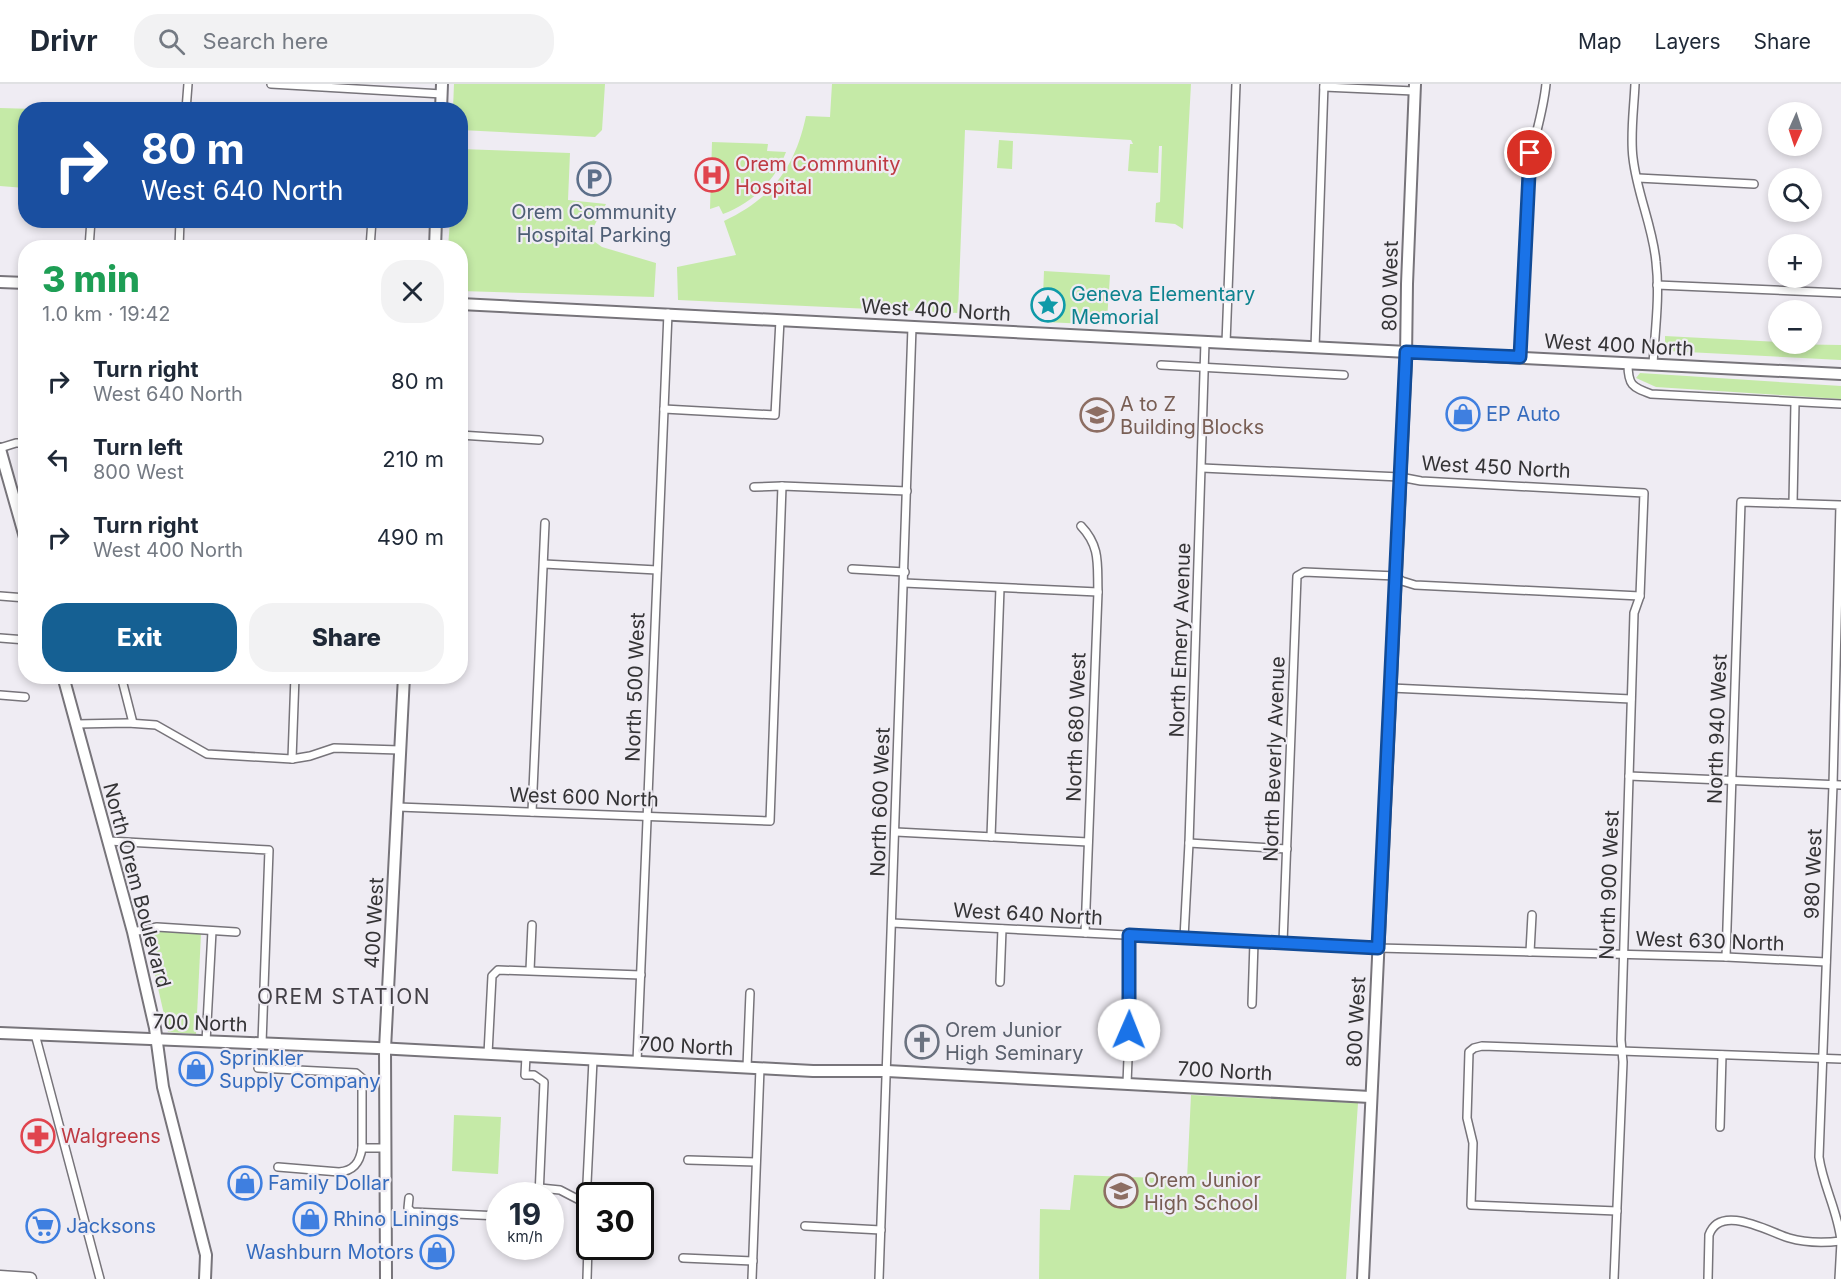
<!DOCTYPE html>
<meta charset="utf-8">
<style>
:root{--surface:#fff;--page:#f2f2f3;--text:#1f2937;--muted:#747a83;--line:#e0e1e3;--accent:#156093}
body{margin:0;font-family:Inter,sans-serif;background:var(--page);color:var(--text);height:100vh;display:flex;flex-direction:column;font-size:22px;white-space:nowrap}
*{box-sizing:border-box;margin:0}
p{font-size:20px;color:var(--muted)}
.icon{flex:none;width:33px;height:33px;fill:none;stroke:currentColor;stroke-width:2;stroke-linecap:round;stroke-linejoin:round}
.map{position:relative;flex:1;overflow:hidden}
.details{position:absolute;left:18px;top:156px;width:450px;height:444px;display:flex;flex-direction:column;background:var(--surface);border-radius:24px;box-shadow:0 3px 9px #0003}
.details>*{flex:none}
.banner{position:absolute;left:18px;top:18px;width:450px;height:126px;border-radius:24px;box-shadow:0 3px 9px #0003;background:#1a4fa0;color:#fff;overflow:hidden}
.needle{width:39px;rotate:183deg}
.controls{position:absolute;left:1768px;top:18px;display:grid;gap:12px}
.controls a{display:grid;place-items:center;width:54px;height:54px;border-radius:50%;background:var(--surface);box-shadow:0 3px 9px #0003;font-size:30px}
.speed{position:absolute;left:486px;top:1098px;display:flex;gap:12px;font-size:30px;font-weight:700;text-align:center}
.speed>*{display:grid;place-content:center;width:78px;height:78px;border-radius:50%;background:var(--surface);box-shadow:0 3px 9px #0003;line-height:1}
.speed small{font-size:15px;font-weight:400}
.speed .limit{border:3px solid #111;border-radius:9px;background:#fff;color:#111}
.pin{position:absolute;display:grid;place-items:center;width:51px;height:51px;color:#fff;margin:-26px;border:3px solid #fff;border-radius:50%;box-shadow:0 2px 6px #0007}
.me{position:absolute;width:66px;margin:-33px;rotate:1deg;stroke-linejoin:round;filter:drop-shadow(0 0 4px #0008)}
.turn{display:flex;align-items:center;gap:21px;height:126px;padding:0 24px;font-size:27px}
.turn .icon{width:78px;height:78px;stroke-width:2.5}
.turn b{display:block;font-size:42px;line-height:51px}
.round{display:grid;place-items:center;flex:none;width:63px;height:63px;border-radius:24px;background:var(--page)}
.summary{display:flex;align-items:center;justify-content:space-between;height:102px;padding:0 24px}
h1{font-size:36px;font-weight:800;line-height:45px;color:#1e9e55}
.primary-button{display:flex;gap:12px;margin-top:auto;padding:12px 24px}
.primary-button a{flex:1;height:69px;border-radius:24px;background:var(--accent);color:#fff;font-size:24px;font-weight:800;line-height:69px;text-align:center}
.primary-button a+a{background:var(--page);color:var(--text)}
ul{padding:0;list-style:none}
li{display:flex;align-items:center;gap:18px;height:78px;padding:0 24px}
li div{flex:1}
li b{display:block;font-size:22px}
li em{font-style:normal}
header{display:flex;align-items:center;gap:36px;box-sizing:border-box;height:84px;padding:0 30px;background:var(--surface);border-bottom:2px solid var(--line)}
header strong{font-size:28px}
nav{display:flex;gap:33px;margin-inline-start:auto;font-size:21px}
.search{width:420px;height:54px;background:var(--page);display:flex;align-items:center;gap:15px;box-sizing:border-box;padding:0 21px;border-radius:24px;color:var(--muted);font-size:22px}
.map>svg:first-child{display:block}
.green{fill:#c5eaa7}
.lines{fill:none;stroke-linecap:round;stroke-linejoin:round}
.street-casing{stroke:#77747a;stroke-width:10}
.secondary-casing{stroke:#77747a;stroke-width:14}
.highway-casing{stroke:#77747a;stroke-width:15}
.street{stroke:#fff;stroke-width:7}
.secondary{stroke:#fff;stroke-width:10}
.highway{stroke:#fff;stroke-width:12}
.route-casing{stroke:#114b97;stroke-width:15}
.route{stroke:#1a73e8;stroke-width:10}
.labels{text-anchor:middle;stroke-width:4.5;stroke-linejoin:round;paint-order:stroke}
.health-label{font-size:20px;fill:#be3a42;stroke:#efecf3;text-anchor:start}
.service-label{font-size:20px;fill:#4e5e75;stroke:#efecf3}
.street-label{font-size:20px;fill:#343335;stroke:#efecf3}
.culture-label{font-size:20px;fill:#0d838f;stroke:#efecf3;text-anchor:start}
.education-label{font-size:20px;fill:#785e54;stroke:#efecf3;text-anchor:start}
.shop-label{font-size:20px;fill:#366cbe;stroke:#efecf3;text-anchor:start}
.worship-label{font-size:20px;fill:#5b616d;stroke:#efecf3;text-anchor:start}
.neighbourhood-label{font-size:21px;letter-spacing:1.5px;fill:#434046;stroke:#efecf3}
</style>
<header>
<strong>Drivr</strong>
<div class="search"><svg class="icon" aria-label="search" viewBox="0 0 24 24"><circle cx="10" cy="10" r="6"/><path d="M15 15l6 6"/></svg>Search here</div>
<nav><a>Map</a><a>Layers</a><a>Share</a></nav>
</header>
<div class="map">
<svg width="1841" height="1195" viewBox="0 0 1841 1195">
<rect width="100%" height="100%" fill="#efecf3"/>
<!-- green -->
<g class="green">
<polygon points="454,0 605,0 602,46 595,53 461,46 460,26 453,25"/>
<path d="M832 0H1191L1183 145 1175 140 1155 138 1156 119 1160 118 1162 62H1159L1158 89 1128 87 1130 60H1133L1131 56 965 46 958 229 678 216 677 183 736 171 724 137C772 114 795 84 806 32L830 33Z"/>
<polygon points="0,24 35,25 26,26 25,104 0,102"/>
<polygon points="999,56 1013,57 1012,85 997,84"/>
<path d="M712 58 768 60 767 67 786 68C775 97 752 119 723 130L719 122 710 125Z"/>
<polygon points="461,65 570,69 568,116 606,120 588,153 602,163 656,179 654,213 461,207 460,164 448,163 450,137 460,136"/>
<polygon points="1044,187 1110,191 1107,236 1110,237 1108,241 1045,238 1042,236"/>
<polygon points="1665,252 1779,258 1779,260 1841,261 1841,276 1667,267 1665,264"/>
<polygon points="1640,289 1841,302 1841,315 1656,303 1636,294"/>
<polygon points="161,847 201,850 196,950 168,948 146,851"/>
<polygon points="1191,1011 1358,1019 1346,1195 1039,1195 1040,1125 1070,1126 1074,1091 1187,1095"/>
<polygon points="454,1031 501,1033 498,1090 452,1087"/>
</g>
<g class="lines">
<defs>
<g id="street">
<polyline points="271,0 442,10"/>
<path d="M1635 0C1634 24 1630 51 1633 74 1637 110 1653 143 1656 178 1660 212 1655 247 1653 280"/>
<polyline points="1324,3 1414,7"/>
<polyline points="186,26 188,0"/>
<polyline points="1638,94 1754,100"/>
<polyline points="89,164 91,136"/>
<polyline points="179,164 180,136"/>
<polyline points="370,164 372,136"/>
<polyline points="1657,201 1841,209"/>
<polyline points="1226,259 1236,0"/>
<polyline points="1315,264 1324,0"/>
<path d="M1520 273 1527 94C1531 62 1543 32 1546 0"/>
<path d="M1628 280C1628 301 1632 303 1651 310L1841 320"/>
<polyline points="1161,281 1344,291"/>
<polyline points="664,325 775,331 780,236"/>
<polyline points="460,351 539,356"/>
<polyline points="0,364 16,359 26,359"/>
<polyline points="1202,384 1400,393 1421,397 1644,409 1640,512 1634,529 1621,956 1623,978 1614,1195"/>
<polyline points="754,403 782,402 907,407"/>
<polyline points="1793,419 1795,319"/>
<path d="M1081 442C1101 463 1097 481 1098 508L1085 849"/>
<polyline points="544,480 657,486"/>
<polyline points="852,485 905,488"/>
<polyline points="904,499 1098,508"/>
<polyline points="0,512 26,514"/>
<polyline points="0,554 26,556"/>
<polyline points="121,592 133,639"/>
<polyline points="1391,604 1631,615"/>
<polyline points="0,611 25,613"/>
<polyline points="77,640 128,639 156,641 207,670 292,675 310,672 334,664 400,666"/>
<polyline points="292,675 295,592"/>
<polyline points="1629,692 1841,701"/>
<polyline points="398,723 770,737 782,402"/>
<polyline points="532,728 545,439"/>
<polyline points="896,748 1088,758"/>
<polyline points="991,753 1000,504"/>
<polyline points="109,757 269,766 262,959"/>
<polyline points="1189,759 1287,765"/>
<polyline points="892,839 1378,864 1726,873 1826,878"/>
<polyline points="133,848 157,843 236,848"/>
<polyline points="1184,854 1189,759 1205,258"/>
<polyline points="1283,859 1297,492 1304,488 1396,492 1402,497 1415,501 1640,512"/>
<polyline points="1530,868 1532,831"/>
<path d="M1726 873 1741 418 1840 421 1833 701 1819 1073C1823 1102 1838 1127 1841 1157"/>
<polyline points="530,886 532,841"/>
<polyline points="1000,898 1002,845"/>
<polyline points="1252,920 1254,858"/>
<polyline points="35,950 100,1195"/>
<polyline points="206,958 212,847"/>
<polyline points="488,970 492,892 498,886 641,891"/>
<polyline points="526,972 525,991 534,991 544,998 539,1112"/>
<polyline points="637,978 668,229"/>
<polyline points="747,983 750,909"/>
<path d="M258 984 356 989 362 994V1064C360 1078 354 1087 339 1088L278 1083"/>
<polyline points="1127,1000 1130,924 1128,901 1129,851"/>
<polyline points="1720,1043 1722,971"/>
<polyline points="362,1064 384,1064"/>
<polyline points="688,1076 756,1078"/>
<polyline points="587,1099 593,976"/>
<polyline points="540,1104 560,1106 587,1120 589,1128 587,1195"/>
<polyline points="409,1114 408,1124 412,1128 500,1132"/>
<polyline points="1617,1127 1471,1121 1473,1059 1467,1034 1469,968 1474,964 1482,962 1841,975"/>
<polyline points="805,1142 881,1146"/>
<polyline points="683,1174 753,1177"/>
<polyline points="752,1195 760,984"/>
<polyline points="879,1195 912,243"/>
<path d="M1708 1195 1709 1151C1720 1119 1769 1148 1789 1154 1806 1159 1824 1159 1841 1157"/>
<polyline points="1839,1195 1841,1158"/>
</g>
<g id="secondary">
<polyline points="441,26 442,0"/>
<polyline points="435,164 436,136"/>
<polyline points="0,198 26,199"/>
<polyline points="460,220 1841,290"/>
<polyline points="0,365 26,457"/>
<polyline points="63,592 133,848 155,944 163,1003 206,1171 205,1195"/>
<polyline points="0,949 377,964 813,987 887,987 1370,1013"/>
<polyline points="386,1195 385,965 404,592"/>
<polyline points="1363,1195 1406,274 1407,200 1415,0"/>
</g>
<polyline id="highway" points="0,1193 30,1195"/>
</defs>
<!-- street casing -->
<use href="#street" class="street-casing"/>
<!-- secondary casing -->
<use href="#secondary" class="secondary-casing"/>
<!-- highway casing -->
<use href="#highway" class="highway-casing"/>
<!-- street -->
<use href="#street" class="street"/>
<!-- secondary -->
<use href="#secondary" class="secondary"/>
<!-- highway -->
<use href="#highway" class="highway"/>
</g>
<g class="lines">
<defs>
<polyline id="route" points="1129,946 1129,851 1378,864 1406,268 1520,273 1530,69"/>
</defs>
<!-- route casing -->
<use href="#route" class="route-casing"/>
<!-- route -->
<use href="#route" class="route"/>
</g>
<!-- icons -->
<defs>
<symbol id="hospital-ring" viewBox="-11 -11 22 22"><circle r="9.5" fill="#efecf3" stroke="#e0444e" stroke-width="1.5"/><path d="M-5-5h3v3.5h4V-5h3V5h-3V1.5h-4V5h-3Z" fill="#e0444e"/></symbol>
<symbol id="parking-ring" viewBox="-11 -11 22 22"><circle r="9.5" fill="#efecf3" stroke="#5c6f8a" stroke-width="1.5"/><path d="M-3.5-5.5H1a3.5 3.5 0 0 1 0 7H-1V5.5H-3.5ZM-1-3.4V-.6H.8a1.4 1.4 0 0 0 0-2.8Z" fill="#5c6f8a"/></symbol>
<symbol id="sight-ring" viewBox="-11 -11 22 22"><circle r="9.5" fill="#efecf3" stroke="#0f9aa8" stroke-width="1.5"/><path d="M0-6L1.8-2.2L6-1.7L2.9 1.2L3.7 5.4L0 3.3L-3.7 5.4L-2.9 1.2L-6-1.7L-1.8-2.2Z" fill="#0f9aa8"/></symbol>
<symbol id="shop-ring" viewBox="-11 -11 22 22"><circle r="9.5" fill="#efecf3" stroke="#3f7fe0" stroke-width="1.5"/><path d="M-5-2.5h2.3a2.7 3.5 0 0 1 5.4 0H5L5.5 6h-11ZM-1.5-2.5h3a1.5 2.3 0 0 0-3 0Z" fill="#3f7fe0"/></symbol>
<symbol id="school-ring" viewBox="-11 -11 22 22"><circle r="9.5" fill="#efecf3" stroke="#8d6e63" stroke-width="1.5"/><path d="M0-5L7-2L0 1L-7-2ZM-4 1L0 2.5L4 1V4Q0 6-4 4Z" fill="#8d6e63"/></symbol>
<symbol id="church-ring" viewBox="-11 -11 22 22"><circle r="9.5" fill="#efecf3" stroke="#6b7280" stroke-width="1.5"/><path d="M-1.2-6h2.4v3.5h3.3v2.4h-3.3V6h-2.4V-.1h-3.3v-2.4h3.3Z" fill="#6b7280"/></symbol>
<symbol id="pharmacy-ring" viewBox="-11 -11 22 22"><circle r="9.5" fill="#efecf3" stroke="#e0444e" stroke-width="1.5"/><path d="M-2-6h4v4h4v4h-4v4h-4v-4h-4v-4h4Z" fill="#e0444e"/></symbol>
<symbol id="supermarket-ring" viewBox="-11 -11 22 22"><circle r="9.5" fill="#efecf3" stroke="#3f7fe0" stroke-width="1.5"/><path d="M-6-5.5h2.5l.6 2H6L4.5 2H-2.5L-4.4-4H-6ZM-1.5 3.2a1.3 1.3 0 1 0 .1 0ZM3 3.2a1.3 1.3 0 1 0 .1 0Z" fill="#3f7fe0"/></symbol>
</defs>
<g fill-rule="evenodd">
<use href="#hospital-ring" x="693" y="72" width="38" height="38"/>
<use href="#parking-ring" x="575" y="76" width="38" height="38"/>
<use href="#sight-ring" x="1029" y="202" width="38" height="38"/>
<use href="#shop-ring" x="1444" y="311" width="38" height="38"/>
<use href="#school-ring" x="1078" y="312" width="38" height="38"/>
<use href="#church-ring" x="903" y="939" width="38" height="38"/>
<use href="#shop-ring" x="177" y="966" width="38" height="38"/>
<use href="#pharmacy-ring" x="19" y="1033" width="38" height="38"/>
<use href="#shop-ring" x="226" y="1080" width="38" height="38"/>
<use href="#school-ring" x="1102" y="1088" width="38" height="38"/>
<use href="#shop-ring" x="291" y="1116" width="38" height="38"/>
<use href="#supermarket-ring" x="24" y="1123" width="38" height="38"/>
<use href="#shop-ring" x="418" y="1149" width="38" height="38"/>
</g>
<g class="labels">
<!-- health labels -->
<g class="health-label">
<text x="735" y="87">Orem Community<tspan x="735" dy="23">Hospital</tspan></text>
<text x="61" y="1059">Walgreens</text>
</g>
<!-- service labels -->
<g class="service-label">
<text x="594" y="135">Orem Community<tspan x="594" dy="23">Hospital Parking</tspan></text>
</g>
<!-- street labels -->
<g class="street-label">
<text transform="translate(1390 202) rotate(-89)" y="7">800 West</text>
<text transform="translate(936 226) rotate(3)" y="7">West 400 North</text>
<text transform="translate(1619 261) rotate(3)" y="7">West 400 North</text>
<text transform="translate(1496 383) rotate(3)" y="7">West 450 North</text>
<text transform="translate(1180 556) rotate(-88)" y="7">North Emery Avenue</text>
<text transform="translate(635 603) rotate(-88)" y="7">North 500 West</text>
<text transform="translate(1076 643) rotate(-88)" y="7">North 680 West</text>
<text transform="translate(1717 645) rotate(-88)" y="7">North 940 West</text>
<text transform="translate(1274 675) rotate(-88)" y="7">North Beverly Avenue</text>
<text transform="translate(584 713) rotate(2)" y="7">West 600 North</text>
<text transform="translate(880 718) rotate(-88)" y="7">North 600 West</text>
<text transform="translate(1813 790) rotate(-88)" y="7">980 West</text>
<text transform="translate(137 801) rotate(75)" y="7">North Orem Boulevard</text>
<text transform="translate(1609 801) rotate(-88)" y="7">North 900 West</text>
<text transform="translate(1028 830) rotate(3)" y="7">West 640 North</text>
<text transform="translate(374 839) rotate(-87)" y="7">400 West</text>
<text transform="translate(1710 857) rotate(2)" y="7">West 630 North</text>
<text transform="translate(1356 938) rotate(-87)" y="7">800 West</text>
<text transform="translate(200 939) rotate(2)" y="7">700 North</text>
<text transform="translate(686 962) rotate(3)" y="7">700 North</text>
<text transform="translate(1225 987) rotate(3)" y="7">700 North</text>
</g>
<!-- culture labels -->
<g class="culture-label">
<text x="1071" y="217">Geneva Elementary<tspan x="1071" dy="23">Memorial</tspan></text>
</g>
<!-- education labels -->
<g class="education-label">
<text x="1120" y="327">A to Z<tspan x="1120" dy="23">Building Blocks</tspan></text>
<text x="1144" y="1103">Orem Junior<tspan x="1144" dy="23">High School</tspan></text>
</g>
<!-- shop labels -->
<g class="shop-label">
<text x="1486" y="337">EP Auto</text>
<text x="219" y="981">Sprinkler<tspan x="219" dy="23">Supply Company</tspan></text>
<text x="268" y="1106">Family Dollar</text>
<text x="333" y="1142">Rhino Linings</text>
<text x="66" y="1149">Jacksons</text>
<text x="414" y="1175" text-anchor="end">Washburn Motors</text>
</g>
<!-- worship labels -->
<g class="worship-label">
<text x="945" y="953">Orem Junior<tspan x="945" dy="23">High Seminary</tspan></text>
</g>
<!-- neighbourhood labels -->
<g class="neighbourhood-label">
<text x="344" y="920">OREM STATION</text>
</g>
</g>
</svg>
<div class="controls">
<a><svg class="needle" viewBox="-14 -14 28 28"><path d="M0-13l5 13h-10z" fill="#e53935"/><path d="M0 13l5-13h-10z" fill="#747a83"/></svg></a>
<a><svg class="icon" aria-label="search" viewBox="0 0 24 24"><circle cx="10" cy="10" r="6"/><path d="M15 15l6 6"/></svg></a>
<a>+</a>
<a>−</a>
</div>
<div class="speed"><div>19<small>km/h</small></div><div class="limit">30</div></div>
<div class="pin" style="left:1530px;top:69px;background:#d93025"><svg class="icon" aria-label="arrive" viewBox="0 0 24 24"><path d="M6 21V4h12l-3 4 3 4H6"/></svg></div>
<svg class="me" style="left:1129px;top:946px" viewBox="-20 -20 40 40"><circle r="19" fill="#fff"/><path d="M0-13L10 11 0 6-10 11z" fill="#1a73e8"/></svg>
<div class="banner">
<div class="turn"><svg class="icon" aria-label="right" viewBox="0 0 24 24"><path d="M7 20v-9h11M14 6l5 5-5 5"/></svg><div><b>80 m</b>West 640 North</div></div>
</div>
<section class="details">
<div class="summary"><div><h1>3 min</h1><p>1.0 km · 19:42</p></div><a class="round"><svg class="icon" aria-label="close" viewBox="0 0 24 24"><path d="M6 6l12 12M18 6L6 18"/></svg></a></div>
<ul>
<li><svg class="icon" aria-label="right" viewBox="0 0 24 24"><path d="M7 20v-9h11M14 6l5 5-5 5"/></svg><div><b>Turn right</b><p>West 640 North</p></div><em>80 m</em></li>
<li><svg class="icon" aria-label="left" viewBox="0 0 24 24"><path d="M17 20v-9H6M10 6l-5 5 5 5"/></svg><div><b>Turn left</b><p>800 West</p></div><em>210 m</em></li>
<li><svg class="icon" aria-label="right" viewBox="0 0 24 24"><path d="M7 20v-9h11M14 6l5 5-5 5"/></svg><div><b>Turn right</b><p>West 400 North</p></div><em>490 m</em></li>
</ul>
<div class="primary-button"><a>Exit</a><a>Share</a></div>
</section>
</div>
